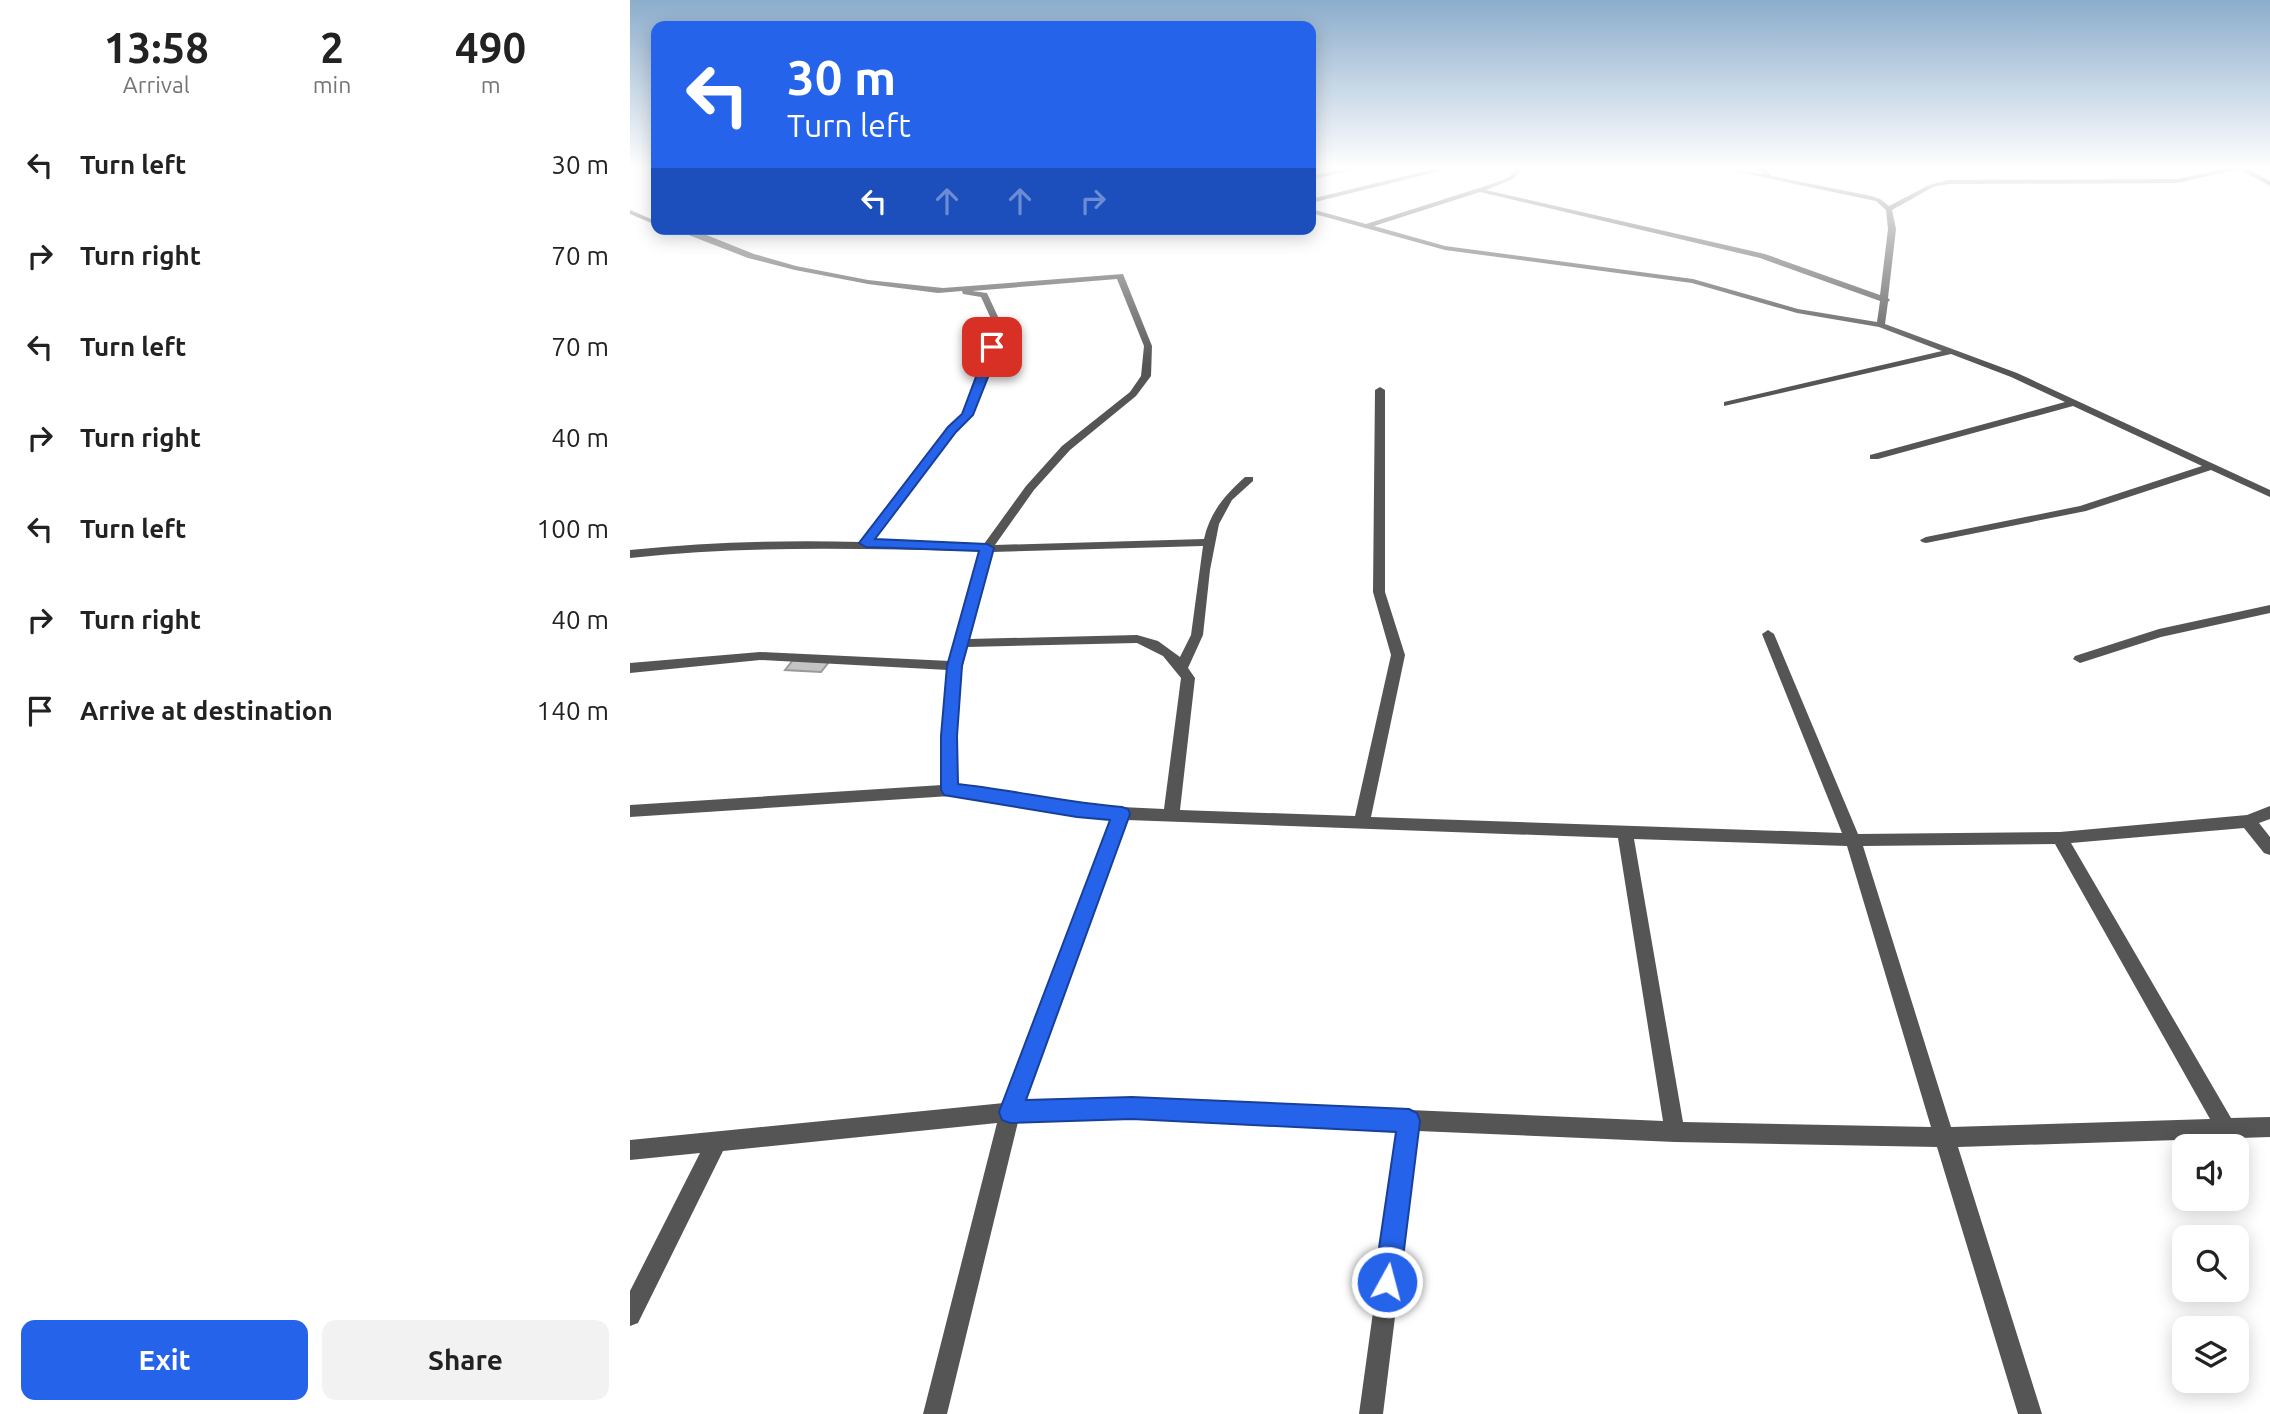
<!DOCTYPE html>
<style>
:root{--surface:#fff;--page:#f2f2f2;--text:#222;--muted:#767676;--accent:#2563eb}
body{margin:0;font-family:Ubuntu,sans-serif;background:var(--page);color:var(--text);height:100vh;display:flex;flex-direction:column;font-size:26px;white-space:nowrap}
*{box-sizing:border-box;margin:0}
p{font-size:23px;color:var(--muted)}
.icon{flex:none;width:38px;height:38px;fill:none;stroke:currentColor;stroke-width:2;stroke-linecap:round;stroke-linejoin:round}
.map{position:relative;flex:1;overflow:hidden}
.sheet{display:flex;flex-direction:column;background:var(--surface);width:630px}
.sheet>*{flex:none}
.banner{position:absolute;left:21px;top:21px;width:665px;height:214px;border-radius:14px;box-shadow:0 4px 18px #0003;background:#2563eb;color:#fff;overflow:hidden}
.fabs{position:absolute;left:1542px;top:1134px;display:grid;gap:14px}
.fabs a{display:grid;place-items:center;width:77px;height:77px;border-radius:14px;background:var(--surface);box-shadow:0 4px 18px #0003;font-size:35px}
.pin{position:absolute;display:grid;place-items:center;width:60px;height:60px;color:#fff;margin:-30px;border-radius:14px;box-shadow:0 4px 10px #0006}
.me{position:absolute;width:77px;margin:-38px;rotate:7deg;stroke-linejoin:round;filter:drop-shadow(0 0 5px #0008)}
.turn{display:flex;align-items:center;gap:24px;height:147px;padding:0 21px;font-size:32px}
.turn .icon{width:91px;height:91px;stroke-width:2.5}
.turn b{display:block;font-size:49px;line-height:60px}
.lanes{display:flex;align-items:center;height:66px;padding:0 21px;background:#0003;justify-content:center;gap:35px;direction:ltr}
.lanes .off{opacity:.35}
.eta{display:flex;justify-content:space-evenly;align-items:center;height:119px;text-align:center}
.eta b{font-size:42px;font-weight:700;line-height:49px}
.action{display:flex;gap:14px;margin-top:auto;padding:14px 21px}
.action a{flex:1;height:80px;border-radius:14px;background:var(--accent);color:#fff;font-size:28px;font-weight:700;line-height:80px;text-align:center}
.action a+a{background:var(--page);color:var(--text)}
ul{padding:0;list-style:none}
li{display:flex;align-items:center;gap:21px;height:91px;padding:0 21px}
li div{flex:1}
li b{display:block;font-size:26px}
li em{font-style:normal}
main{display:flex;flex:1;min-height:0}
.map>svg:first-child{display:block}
.building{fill:#c4c4c4;stroke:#999;stroke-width:2}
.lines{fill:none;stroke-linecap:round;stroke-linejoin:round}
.minor{fill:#555;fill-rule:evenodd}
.route{fill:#2563eb;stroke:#184099;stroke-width:2}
</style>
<main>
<section class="sheet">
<div class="eta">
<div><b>13:58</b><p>Arrival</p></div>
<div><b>2</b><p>min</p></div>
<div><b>490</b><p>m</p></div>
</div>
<ul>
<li><svg class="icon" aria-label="left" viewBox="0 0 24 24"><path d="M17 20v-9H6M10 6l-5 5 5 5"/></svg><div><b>Turn left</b></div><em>30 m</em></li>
<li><svg class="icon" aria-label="right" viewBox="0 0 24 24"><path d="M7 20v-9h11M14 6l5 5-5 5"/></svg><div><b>Turn right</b></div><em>70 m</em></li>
<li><svg class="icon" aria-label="left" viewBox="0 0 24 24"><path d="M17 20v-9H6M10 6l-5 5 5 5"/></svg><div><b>Turn left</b></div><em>70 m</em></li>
<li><svg class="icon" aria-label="right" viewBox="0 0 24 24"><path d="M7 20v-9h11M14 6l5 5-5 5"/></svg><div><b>Turn right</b></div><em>40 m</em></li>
<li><svg class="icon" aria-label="left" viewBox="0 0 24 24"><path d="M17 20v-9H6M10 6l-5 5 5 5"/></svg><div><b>Turn left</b></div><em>100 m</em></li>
<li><svg class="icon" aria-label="right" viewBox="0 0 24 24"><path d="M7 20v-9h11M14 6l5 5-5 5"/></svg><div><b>Turn right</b></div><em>40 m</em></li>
<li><svg class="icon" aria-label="arrive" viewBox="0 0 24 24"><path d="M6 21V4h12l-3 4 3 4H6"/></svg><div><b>Arrive at destination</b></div><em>140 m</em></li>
</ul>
<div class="action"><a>Exit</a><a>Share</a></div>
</section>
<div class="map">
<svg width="1640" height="1414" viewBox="0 0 1640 1414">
<rect width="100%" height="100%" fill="#fff"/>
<!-- building -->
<polygon class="building" points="163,660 199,662 191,672 155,670"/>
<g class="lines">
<!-- minor -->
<g class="minor">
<polygon points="723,167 734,167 681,180 681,176"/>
<path d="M888 167H894L883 179 856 190 1135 254 1250 295 1258 229 1256 210 1246 201 1084 167 1133 174 1127 167H1133L1142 176 1241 196 1250 199 1259 206 1299 185 1318 180 1547 179 1601 167H1614L1640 181V186L1609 169 1547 183 1318 184 1303 187 1262 210 1266 229 1258 298 1260 300 1258 302 1255 324 1387 373 1640 490V497L1581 470 1456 511 1296 543 1292 542 1290 540 1296 537 1450 506 1572 466 1443 406 1248 459H1240V455L1435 402 1381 377 1321 354 1094 406V402L1312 351 1249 327 1167 313 1062 283 815 250 681 213V209L736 224 868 182 879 177ZM850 192 1130 258 1250 301 1247 322 1168 309 1063 279 815 246 744 226Z"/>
<polygon points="808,168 810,171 681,203 681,199"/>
<polygon points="0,210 26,221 26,225 0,214"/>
<path d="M43 229H55L74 234 124 254 166 266 238 280 313 288 493 274 522 346 521 376 506 396 440 450 404 490 365 545 574 539C580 512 595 495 615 477H623V481L602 500 589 524 580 570 573 635 558 668 565 678 550 810 725 816 761 655 743 592 745 390 750 387 755 390V592L775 655 741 817 1212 833 1132 634 1138 630 1144 634 1228 834 1430 832 1617 815 1640 806V819L1629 823 1640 837V855L1634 853 1614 828 1441 843 1601 1118 1640 1117V1137L1328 1147 1412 1414H1388L1307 1147 1045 1142 788 1131 753 1414H729L768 1130 502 1118 388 1122 317 1414H293L367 1123 93 1151 8 1323 0 1326V1291L70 1153 0 1160V1140L374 1103 482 819 320 796 0 817V805L312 785V736L318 670 130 660 0 673V663L130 652 320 661 350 551C233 549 117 545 0 558V550C77 542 154 540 231 542L318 428 333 414 355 362 362 321 351 297 333 294 332 291 308 293 238 284 165 270 118 258ZM487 279 514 346 511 376 500 392 432 446 396 486 354 544 243 542 326 432 342 415 363 362 370 321 357 293 342 291ZM573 546 561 635 550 657 528 641 507 635 339 639 362 552ZM507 643 533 656 551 678 534 809 470 806 327 785C326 739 325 692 337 647ZM497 820 988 838 1033 1121 502 1098 394 1102ZM1004 839 1217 846 1301 1127 1053 1122ZM1425 844 1580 1119 1321 1127 1233 846Z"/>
<polygon points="1640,605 1640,613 1531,637 1450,663 1443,659 1445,656 1529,629"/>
</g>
</g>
<!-- sky -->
<linearGradient id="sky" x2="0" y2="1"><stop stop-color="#8cadcc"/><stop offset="0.46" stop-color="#fff"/><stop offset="1" stop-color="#fff" stop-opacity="0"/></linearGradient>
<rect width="1640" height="365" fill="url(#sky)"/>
<!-- route -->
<path class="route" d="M358 345 367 347 364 362 343 415 326 432 245 539 357 544 364 548 332 666 327 736 328 784C383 790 437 803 492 807L498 809 500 814 396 1100 502 1097 779 1109 787 1113 790 1121 770 1282 766 1291 757 1295 748 1291 744 1282 766 1132 502 1119 380 1123 372 1120 369 1112 480 820 447 817 314 795 311 790V736L317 666 349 551 236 547 229 543 318 427 332 414Z"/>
</svg>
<div class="fabs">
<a><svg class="icon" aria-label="sound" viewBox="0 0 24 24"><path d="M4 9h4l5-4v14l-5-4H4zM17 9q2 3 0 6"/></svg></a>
<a><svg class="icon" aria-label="search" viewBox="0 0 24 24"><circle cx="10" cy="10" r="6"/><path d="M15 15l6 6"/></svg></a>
<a><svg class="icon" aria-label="layers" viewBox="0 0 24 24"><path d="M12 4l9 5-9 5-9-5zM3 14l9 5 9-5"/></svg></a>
</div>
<div class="pin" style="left:362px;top:347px;background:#d93025"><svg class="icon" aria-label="arrive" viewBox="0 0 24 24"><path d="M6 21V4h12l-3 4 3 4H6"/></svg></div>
<svg class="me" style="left:757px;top:1282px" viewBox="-20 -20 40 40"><circle r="17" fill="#2563eb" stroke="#fff" stroke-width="3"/><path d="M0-11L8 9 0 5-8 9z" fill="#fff"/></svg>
<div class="banner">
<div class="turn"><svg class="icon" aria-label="left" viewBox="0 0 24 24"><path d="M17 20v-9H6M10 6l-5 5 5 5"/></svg><div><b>30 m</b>Turn left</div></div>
<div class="lanes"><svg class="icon" aria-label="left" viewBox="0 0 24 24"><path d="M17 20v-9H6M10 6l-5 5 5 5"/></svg><svg class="icon off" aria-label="ahead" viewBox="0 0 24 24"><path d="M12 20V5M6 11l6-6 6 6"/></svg><svg class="icon off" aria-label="ahead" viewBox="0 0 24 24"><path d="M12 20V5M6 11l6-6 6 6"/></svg><svg class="icon off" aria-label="right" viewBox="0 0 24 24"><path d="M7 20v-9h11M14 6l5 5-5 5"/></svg></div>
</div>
</div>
</main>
